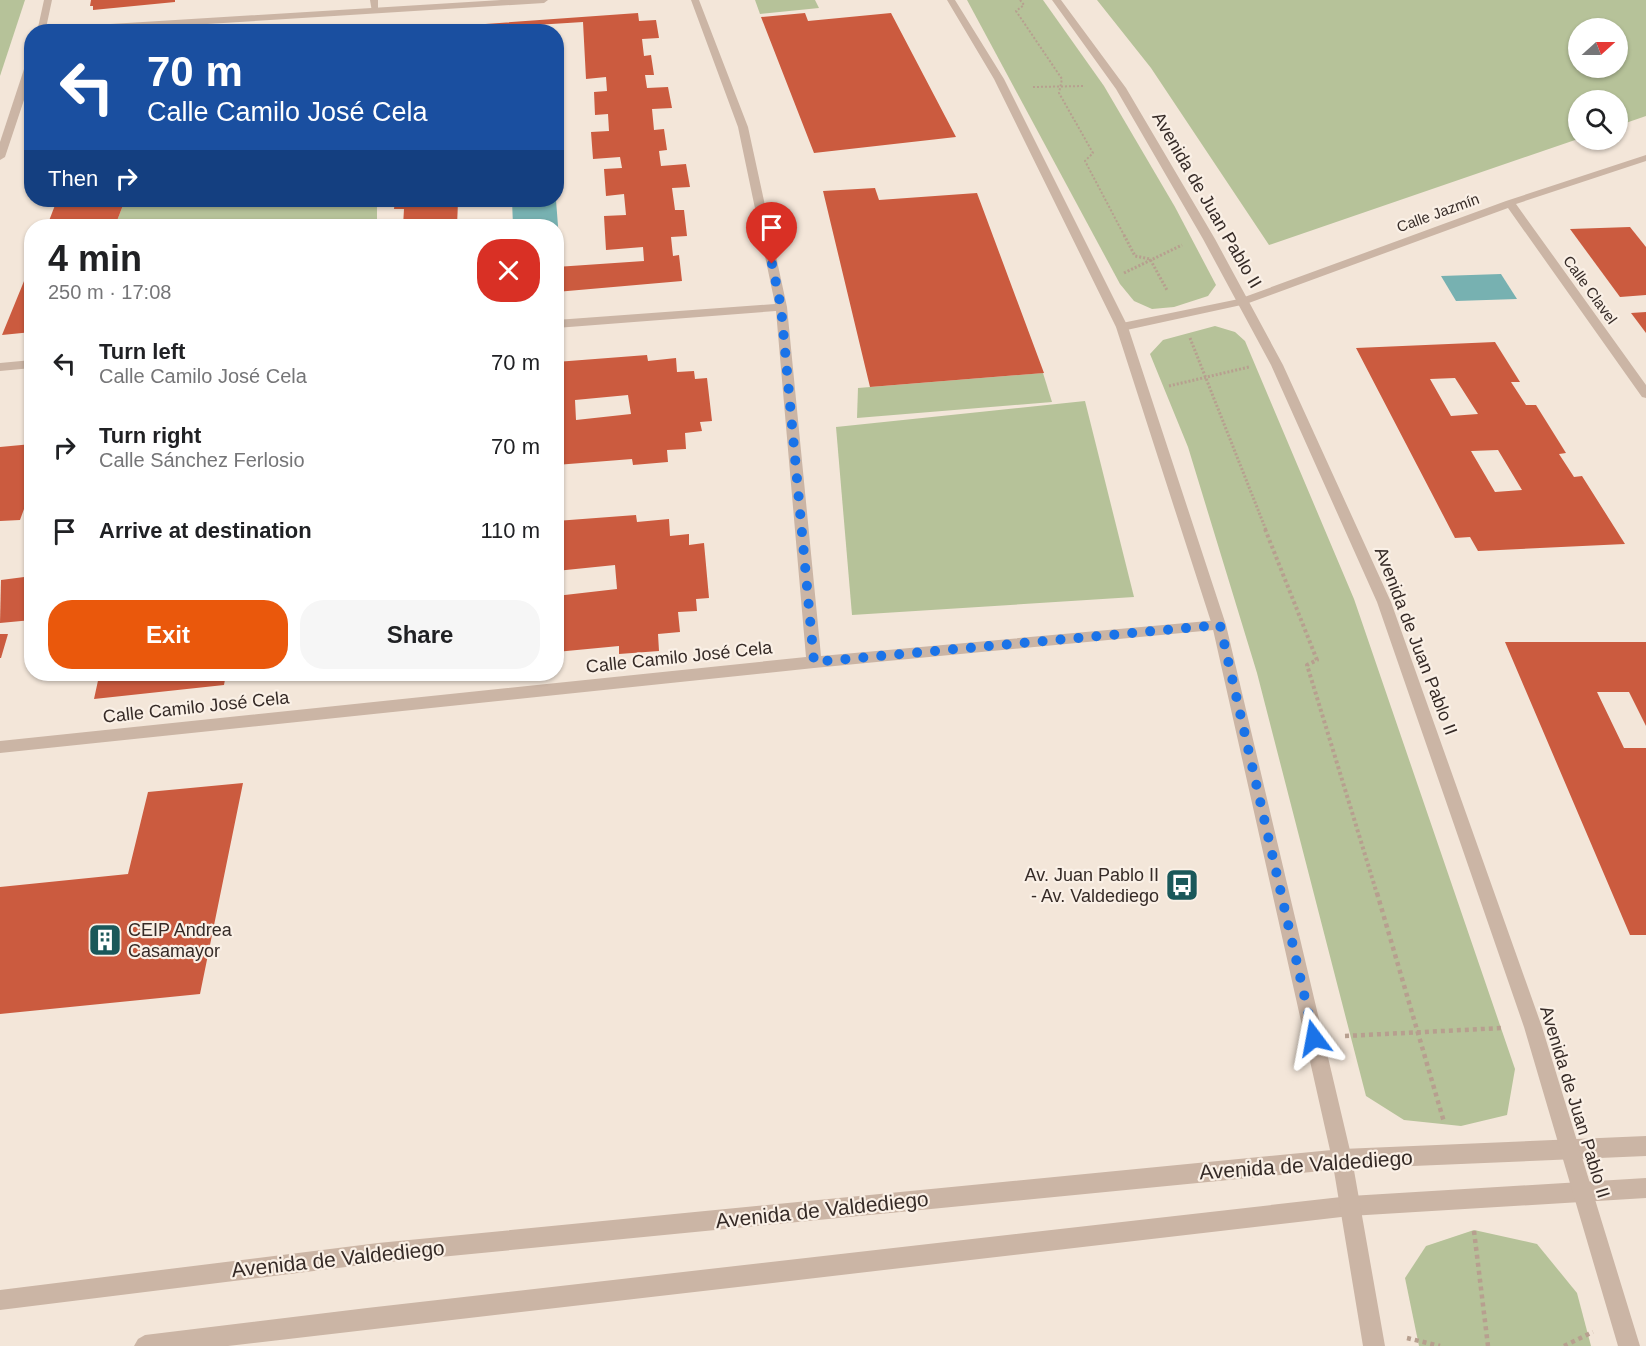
<!DOCTYPE html>
<meta charset="utf-8">
<style>
:root{--surface:#fff;--page:#f6f6f6;--text:#202124;--muted:#757577;--accent:#ea580c}
body{margin:0;font-family:Helvetica,sans-serif;background:var(--page);color:var(--text);height:100vh;display:flex;flex-direction:column;font-size:22px;white-space:nowrap}
*{box-sizing:border-box;margin:0}
p{font-size:20px;color:var(--muted)}
.icon{flex:none;width:33px;height:33px;fill:none;stroke:currentColor;stroke-width:2;stroke-linecap:round;stroke-linejoin:round}
.map{position:relative;flex:1;overflow:hidden}
.panel{position:absolute;left:24px;top:219px;width:540px;height:462px;display:flex;flex-direction:column;background:var(--surface);border-radius:24px;box-shadow:0 2px 4px #0004}
.panel>*{flex:none}
.guide{position:absolute;left:24px;top:24px;width:540px;height:183px;border-radius:24px;box-shadow:0 2px 4px #0004;background:#1a4fa0;color:#fff;overflow:hidden}
.needle{width:39px;rotate:69deg}
.fabs{position:absolute;left:1568px;top:18px;display:grid;gap:12px}
.fabs a{display:grid;place-items:center;width:60px;height:60px;border-radius:50%;background:var(--surface);box-shadow:0 2px 4px #0004;font-size:30px}
.pin{position:absolute;display:grid;place-items:center;width:51px;height:51px;color:#fff;margin:-62px -26px;border-radius:50% 50% 50% 0;rotate:-45deg;box-shadow:0 0 6px #0007}
.pin .icon{rotate:45deg}
.me{position:absolute;width:66px;margin:-33px;rotate:347deg;stroke-linejoin:round;filter:drop-shadow(0 0 4px #0008)}
.turn{display:flex;align-items:center;gap:21px;height:126px;padding:0 24px;font-size:27px}
.turn .icon{width:78px;height:78px;stroke-width:2.5}
.turn b{display:block;font-size:42px;line-height:51px}
.then{display:flex;align-items:center;height:57px;padding:0 24px;background:#0003;gap:12px;font-size:22px}
.round{display:grid;place-items:center;flex:none;width:63px;height:63px;border-radius:24px;background:var(--page)}
.headline{display:flex;align-items:center;justify-content:space-between;height:102px;padding:0 24px}
h1{font-size:36px;font-weight:600;line-height:45px}
.primary-button{display:flex;gap:12px;margin-top:auto;padding:12px 24px}
.primary-button a{flex:1;height:69px;border-radius:24px;background:var(--accent);color:#fff;font-size:24px;font-weight:600;line-height:69px;text-align:center}
.primary-button a+a{background:var(--page);color:var(--text)}
ul{padding:0;list-style:none}
li{display:flex;align-items:center;gap:18px;height:84px;padding:0 24px}
li div{flex:1}
li b{display:block;font-size:22px}
li em{font-style:normal}
.map>svg:first-child{display:block}
.green{fill:#b6c299;fill-rule:evenodd}
.water{fill:#77b1b1}
.building{fill:#cb5b3f;fill-rule:evenodd}
.lines{fill:none;stroke-linecap:round;stroke-linejoin:round}
.path-far3{stroke:#b79f8f;stroke-width:2;stroke-dasharray:2 2;stroke-linecap:butt}
.path-far2{stroke:#b79f8f;stroke-width:3;stroke-dasharray:2 2;stroke-linecap:butt}
.path-far1{stroke:#b79f8f;stroke-width:4;stroke-dasharray:3 3;stroke-linecap:butt}
.path{stroke:#b79f8f;stroke-width:4.5;stroke-dasharray:4 4;stroke-linecap:butt}
.service{fill:#cbb5a5;fill-rule:evenodd}
.minor{fill:#cbb5a5;fill-rule:evenodd}
.tertiary{fill:#cbb5a5;fill-rule:evenodd}
.route{stroke:#1a73e8;stroke-width:10;stroke-dasharray:0 18}
.labels{text-anchor:middle;stroke-width:4.5;stroke-linejoin:round;paint-order:stroke}
.far-street-label{font-size:15px;fill:#362b27;stroke:#faf0e6}
.street-label{font-size:18px;fill:#362b27;stroke:#faf0e6}
.poi-label{font-size:18px;fill:#362b27;stroke:#faf0e6;text-anchor:end}
.near-street-label{font-size:21px;fill:#362b27;stroke:#faf0e6}
</style>
<div class="map">
<svg width="1646" height="1346" viewBox="0 0 1646 1346">
<rect width="100%" height="100%" fill="#f3e6d9"/>
<!-- green -->
<g class="green">
<polygon points="0,0 25,0 0,76"/>
<polygon points="755,0 815,0 819,8 760,14"/>
<polygon points="967,0 1043,0 1104,86 1175,207 1216,285 1208,296 1174,307 1152,309 1134,301 1120,284"/>
<path d="M1097 0H1646V116L1617 126V100H1578V139L1269 245 1151 68ZM1578 28H1617V68H1578Z"/>
<polygon points="125,200 377,200 377,222 312,226 115,226"/>
<polygon points="1215,326 1235,332 1245,341 1354,599 1515,1069 1507,1115 1461,1126 1404,1120 1366,1096 1257,673 1188,447 1150,354 1163,340"/>
<polygon points="1043,373 1052,402 857,418 858,388"/>
<polygon points="1085,401 1134,597 852,615 836,427"/>
<polygon points="1474,1230 1537,1244 1577,1293 1591,1346 1419,1346 1405,1278 1426,1246"/>
</g>
<!-- water -->
<g class="water">
<polygon points="512,200 556,200 559,239 557,239 556,226 513,226"/>
<polygon points="1501,274 1517,299 1456,301 1441,276"/>
</g>
<!-- building -->
<g class="building">
<polygon points="91,0 175,0 175,2 93,10 93,6 90,6"/>
<polygon points="638,13 639,21 656,20 659,38 642,39 644,56 651,55 654,75 645,75 647,88 668,87 672,108 652,109 654,130 664,129 667,150 659,151 661,166 686,164 690,187 672,188 675,210 684,210 687,236 671,237 673,256 679,255 682,281 556,292 556,267 644,261 643,247 606,250 604,216 626,215 624,194 606,196 604,169 622,168 620,157 593,159 591,132 609,131 608,114 595,115 594,92 607,91 606,77 586,79 583,22 504,27 504,32 443,32 443,27"/>
<polygon points="805,13 808,21 891,13 956,137 814,153 761,17"/>
<polygon points="875,188 879,200 977,193 1044,373 870,387 823,191"/>
<polygon points="57,200 125,200 115,226 47,226"/>
<polygon points="395,200 474,200 474,201 458,202 457,226 403,226 404,209 394,209"/>
<polygon points="1630,227 1646,247 1646,295 1620,297 1570,229"/>
<polygon points="31,264 32,332 2,335"/>
<polygon points="1646,312 1646,333 1631,313"/>
<path d="M1495 342 1520 382H1511L1526 405H1536L1566 453 1559 454 1574 477 1582 476 1625 544 1478 551 1470 537 1455 538 1356 348ZM1455 378 1478 414 1451 416 1430 379ZM1498 450 1522 490 1495 492 1471 451Z"/>
<path d="M647 355 648 361 676 358 677 372 694 371 695 379 707 378 712 421 700 422 702 431 685 433 686 449 667 450 668 462 633 465 632 459 556 465V362ZM628 395 631 414 576 420 575 400Z"/>
<polygon points="32,444 32,497 28,498 20,520 0,521 0,447"/>
<polygon points="636,515 637,522 669,519 670,536 689,534 689,545 704,543 709,598 696,599 697,611 678,612 680,632 658,634 659,651 619,654 619,646 556,652 556,596 617,589 615,565 556,571 556,521"/>
<polygon points="32,576 32,620 0,623 1,580"/>
<polygon points="0,634 8,634 1,658 0,658"/>
<polygon points="1505,642 1646,642 1646,726 1629,692 1597,692 1624,748 1646,748 1646,935 1630,935"/>
<polygon points="89,674 226,674 224,685 94,699 99,676 88,677"/>
<polygon points="243,783 200,994 0,1014 0,887 128,874 148,792"/>
</g>
<g class="lines">
<!-- path-far3 -->
<g class="path-far3">
<polyline points="1020,0 1024,5 1016,11 1062,79 1059,93 1093,153 1085,161 1125,237"/>
<polyline points="1033,87 1085,86"/>
</g>
<!-- path-far2 -->
<g class="path-far2">
<polyline points="1124,235 1135,256 1150,259 1167,290"/>
<polyline points="1124,273 1182,245"/>
<polyline points="1190,338 1266,530"/>
<polyline points="1169,386 1249,367"/>
</g>
<!-- path-far1 -->
<polyline class="path-far1" points="1265,529 1317,660 1307,665 1377,894"/>
<!-- path -->
<g class="path">
<polyline points="1377,893 1444,1122"/>
<polyline points="1345,1036 1502,1028"/>
<polyline points="1474,1231 1488,1346"/>
<polyline points="1407,1338 1440,1346"/>
<polyline points="1564,1346 1593,1332"/>
</g>
<!-- service -->
<polygon class="service" points="370,0 378,0 378,12 372,12"/>
<!-- minor -->
<g class="minor">
<polygon points="44,0 52,0 46,28 501,0 548,0 544,3 77,32 37,32"/>
<polygon points="691,0 699,0 748,127 787,307 821,656 1219,620 1224,621 1226,625 1224,629 814,668 0,753 0,741 806,657 776,311 556,328 556,320 775,304 738,127"/>
<polygon points="32,57 32,76 5,157 0,160 0,142 27,60"/>
<polygon points="1646,155 1646,161 1516,204 1646,385 1646,398 1642,397 1508,208 1246,304 1122,331 1116,327 1122,323 1239,299 1506,201"/>
<polygon points="32,360 32,368 0,371 0,363"/>
<polygon points="1646,1136 1646,1156 1342,1169 378,1263 0,1310 0,1290 378,1243 1342,1149"/>
<polygon points="1646,1178 1646,1198 1350,1216 228,1346 134,1346 138,1339 145,1335 367,1308 1350,1196"/>
</g>
<!-- tertiary -->
<g class="tertiary">
<polygon points="947,0 955,0 1004,79 1128,327 1226,625 1352,1159 1385,1346 1363,1346 1332,1159 1212,625 1116,327 994,79"/>
<polygon points="1052,0 1061,0 1126,88 1215,239 1283,365 1391,602 1542,1027 1640,1346 1618,1346 1524,1027 1377,602 1271,365 1203,239 1116,89"/>
</g>
</g>
<g class="lines">
<!-- route -->
<polyline class="route" points="772,264 781,307 814,662 1220,625 1314,1038"/>
</g>
<!-- icons -->
<defs>
<symbol id="bus-square" viewBox="-11 -11 22 22"><rect x="-9" y="-9" width="18" height="18" rx="4" fill="#1a585a" stroke="#faf0e6"/><path d="M-5-6H5V4H4V6H2V4H-2V6H-4V4H-5ZM-3.5-4V0h7V-4ZM-3.5 1.2v1.5H-2V1.2ZM2 1.2v1.5H3.5V1.2Z" fill="#fff"/></symbol>
<symbol id="building-square" viewBox="-11 -11 22 22"><rect x="-9" y="-9" width="18" height="18" rx="4" fill="#1a585a" stroke="#faf0e6"/><path d="M-4-6H4V6H1V3H-1V6H-4ZM-2.5-4.3h1.7v1.8h-1.7ZM.8-4.3h1.7v1.8H.8ZM-2.5-1h1.7V.8h-1.7ZM.8-1h1.7V.8H.8Z" fill="#fff"/></symbol>
</defs>
<g fill-rule="evenodd">
<use href="#bus-square" x="1163" y="866" width="38" height="38"/>
<use href="#building-square" x="86" y="921" width="38" height="38"/>
</g>
<g class="labels">
<!-- far-street labels -->
<g class="far-street-label">
<text transform="translate(1438 213) rotate(-20)" y="5">Calle Jazmín</text>
<text transform="translate(1590 290) rotate(54)" y="5">Calle Clavel</text>
</g>
<!-- street labels -->
<g class="street-label">
<text transform="translate(1207 200) rotate(60)" y="6">Avenida de Juan Pablo II</text>
<text transform="translate(1416 641) rotate(69)" y="6">Avenida de Juan Pablo II</text>
<text transform="translate(679 657) rotate(-6)" y="6">Calle Camilo José Cela</text>
<text transform="translate(196 707) rotate(-6)" y="6">Calle Camilo José Cela</text>
<text transform="translate(1575 1102) rotate(73)" y="6">Avenida de Juan Pablo II</text>
</g>
<!-- poi labels -->
<g class="poi-label">
<text x="1159" y="881">Av. Juan Pablo II<tspan x="1159" dy="21">- Av. Valdediego</tspan></text>
<text x="128" y="936" text-anchor="start">CEIP Andrea<tspan x="128" dy="21">Casamayor</tspan></text>
</g>
<!-- near-street labels -->
<g class="near-street-label">
<text transform="translate(1306 1165) rotate(-4)" y="7">Avenida de Valdediego</text>
<text transform="translate(822 1210) rotate(-6)" y="7">Avenida de Valdediego</text>
<text transform="translate(338 1259) rotate(-6)" y="7">Avenida de Valdediego</text>
</g>
</g>
</svg>
<div class="fabs">
<a><svg class="needle" viewBox="-14 -14 28 28"><path d="M0-13l5 13h-10z" fill="#e53935"/><path d="M0 13l5-13h-10z" fill="#757577"/></svg></a>
<a><svg class="icon" aria-label="search" viewBox="0 0 24 24"><circle cx="10" cy="10" r="6"/><path d="M15 15l6 6"/></svg></a>
</div>
<div class="pin" style="left:772px;top:264px;background:#d93025"><svg class="icon" aria-label="arrive" viewBox="0 0 24 24"><path d="M6 21V4h12l-3 4 3 4H6"/></svg></div>
<svg class="me" style="left:1314px;top:1038px" viewBox="-20 -20 40 40"><path d="M0-17L14 15 0 8-14 15z" fill="#1a73e8" stroke="#fff" stroke-width="4"/></svg>
<div class="guide">
<div class="turn"><svg class="icon" aria-label="left" viewBox="0 0 24 24"><path d="M17 20v-9H6M10 6l-5 5 5 5"/></svg><div><b>70 m</b>Calle Camilo José Cela</div></div>
<div class="then">Then<svg class="icon" aria-label="right" viewBox="0 0 24 24"><path d="M7 20v-9h11M14 6l5 5-5 5"/></svg></div>
</div>
<section class="panel">
<div class="headline"><div><h1>4 min</h1><p>250 m · 17:08</p></div><a class="round" style="background:#d93025;color:#fff"><svg class="icon" aria-label="close" viewBox="0 0 24 24"><path d="M6 6l12 12M18 6L6 18"/></svg></a></div>
<ul>
<li><svg class="icon" aria-label="left" viewBox="0 0 24 24"><path d="M17 20v-9H6M10 6l-5 5 5 5"/></svg><div><b>Turn left</b><p>Calle Camilo José Cela</p></div><em>70 m</em></li>
<li><svg class="icon" aria-label="right" viewBox="0 0 24 24"><path d="M7 20v-9h11M14 6l5 5-5 5"/></svg><div><b>Turn right</b><p>Calle Sánchez Ferlosio</p></div><em>70 m</em></li>
<li><svg class="icon" aria-label="arrive" viewBox="0 0 24 24"><path d="M6 21V4h12l-3 4 3 4H6"/></svg><div><b>Arrive at destination</b></div><em>110 m</em></li>
</ul>
<div class="primary-button"><a>Exit</a><a>Share</a></div>
</section>
</div>
